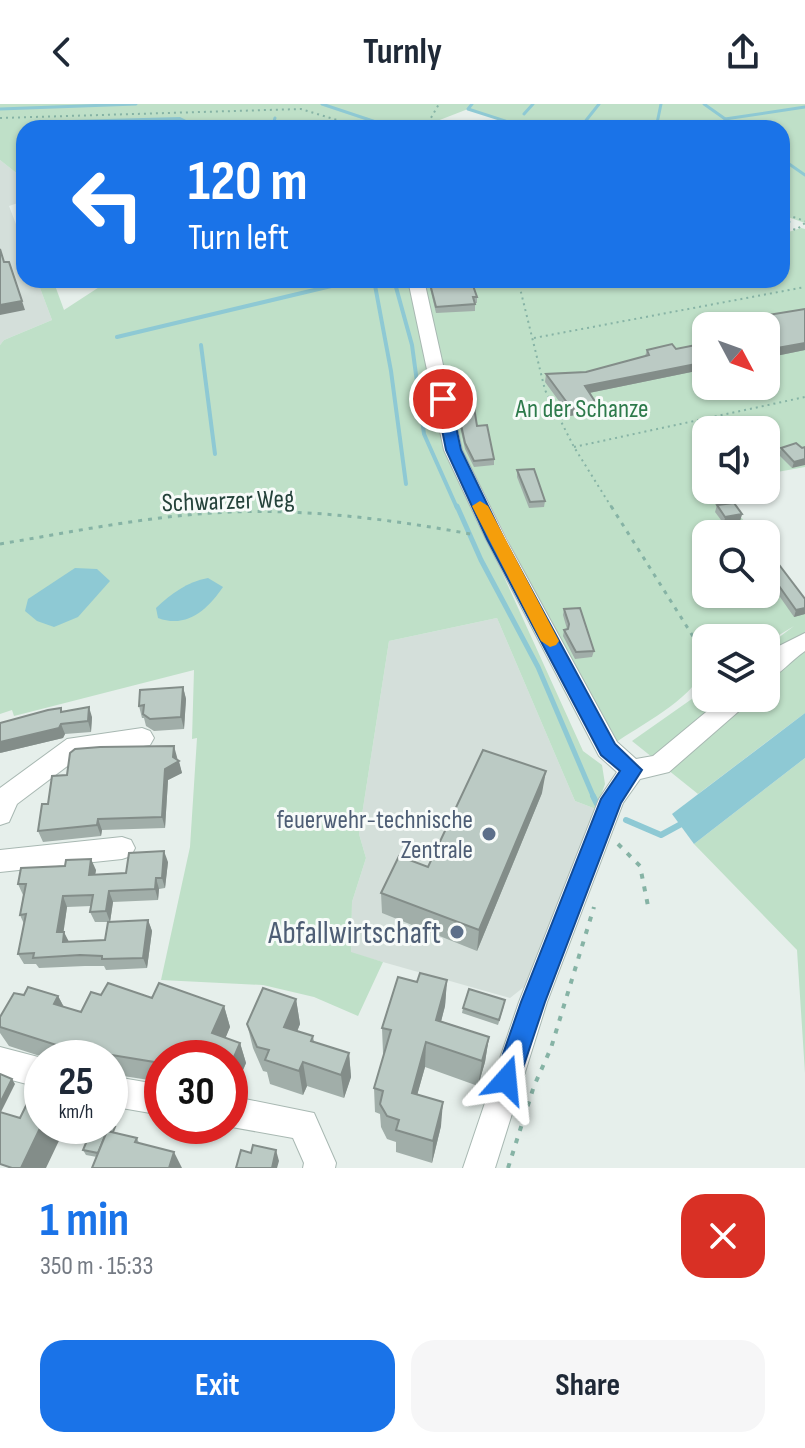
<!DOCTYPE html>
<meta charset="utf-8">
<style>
:root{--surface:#fff;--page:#f6f6f7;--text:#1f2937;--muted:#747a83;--accent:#1a73e8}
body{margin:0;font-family:"Sofia Sans Condensed",sans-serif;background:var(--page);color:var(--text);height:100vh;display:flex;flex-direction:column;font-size:30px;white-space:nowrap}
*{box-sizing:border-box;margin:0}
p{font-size:26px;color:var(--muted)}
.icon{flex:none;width:44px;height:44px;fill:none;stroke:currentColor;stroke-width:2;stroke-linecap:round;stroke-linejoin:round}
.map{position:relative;height:1064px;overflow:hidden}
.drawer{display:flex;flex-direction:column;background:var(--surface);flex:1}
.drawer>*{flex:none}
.hud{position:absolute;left:16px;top:16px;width:774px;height:168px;border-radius:24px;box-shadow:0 2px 6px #0004;background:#1a73e8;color:#fff;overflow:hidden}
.needle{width:52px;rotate:131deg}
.buttons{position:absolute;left:692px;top:208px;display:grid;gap:16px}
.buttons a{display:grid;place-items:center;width:88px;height:88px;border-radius:16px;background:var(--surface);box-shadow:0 2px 6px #0004;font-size:40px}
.speed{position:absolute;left:24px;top:936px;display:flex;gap:16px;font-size:40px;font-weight:700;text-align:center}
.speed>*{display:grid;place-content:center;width:104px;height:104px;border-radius:50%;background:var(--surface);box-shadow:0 2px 6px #0004;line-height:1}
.speed small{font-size:20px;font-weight:400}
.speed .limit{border:12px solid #d22;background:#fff;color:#111}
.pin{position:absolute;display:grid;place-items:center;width:68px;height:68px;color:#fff;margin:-34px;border:4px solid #fff;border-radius:50%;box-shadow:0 2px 8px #0007}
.me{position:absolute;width:88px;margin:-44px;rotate:18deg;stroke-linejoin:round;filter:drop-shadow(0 0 6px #0008)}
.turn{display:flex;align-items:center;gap:28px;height:168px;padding:0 40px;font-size:36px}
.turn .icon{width:104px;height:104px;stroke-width:2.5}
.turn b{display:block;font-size:56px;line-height:68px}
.round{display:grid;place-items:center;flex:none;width:84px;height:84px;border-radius:24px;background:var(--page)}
.summary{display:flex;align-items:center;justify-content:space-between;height:136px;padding:0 40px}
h1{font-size:48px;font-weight:700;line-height:60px;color:var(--accent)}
.action{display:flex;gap:16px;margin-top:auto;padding:16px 40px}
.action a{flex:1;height:92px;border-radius:24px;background:var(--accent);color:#fff;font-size:32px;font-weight:700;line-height:92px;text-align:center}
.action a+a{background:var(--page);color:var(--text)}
header{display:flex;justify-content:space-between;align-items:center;height:104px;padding:0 40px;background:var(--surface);font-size:36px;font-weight:700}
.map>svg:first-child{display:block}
.built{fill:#d4dfda}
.green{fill:#bfe0c8;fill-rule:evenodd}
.water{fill:#8ec9d4}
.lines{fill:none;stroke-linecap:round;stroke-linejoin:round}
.stream-far3{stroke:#8ec9d4;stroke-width:3}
.stream-far2{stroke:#8ec9d4;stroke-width:4}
.stream-far1{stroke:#8ec9d4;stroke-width:5}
.stream{stroke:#8ec9d4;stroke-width:6}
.minor-casing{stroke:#a8b8b2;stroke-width:2}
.path-far2{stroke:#86b3a5;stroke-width:2;stroke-dasharray:2 4;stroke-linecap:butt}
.path-far1{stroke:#86b3a5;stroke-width:3;stroke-dasharray:4 6;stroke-linecap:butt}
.path{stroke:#86b3a5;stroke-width:4;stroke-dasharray:5 8;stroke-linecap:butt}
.minor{fill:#fff;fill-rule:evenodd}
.wall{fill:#a1aea9;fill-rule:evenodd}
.shaded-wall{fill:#838d89}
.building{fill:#bbcac4;stroke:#838d89;stroke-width:2}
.route{fill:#1a73e8;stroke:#114b97;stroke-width:2}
.slow{fill:#f59e0b}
.service-dot{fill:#5c6f8a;stroke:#f7fbf9;stroke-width:3}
.labels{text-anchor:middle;stroke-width:6;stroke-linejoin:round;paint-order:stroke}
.park-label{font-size:26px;fill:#2d7a4b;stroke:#f7fbf9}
.street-label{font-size:26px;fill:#24423a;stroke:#f7fbf9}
.service-label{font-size:26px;fill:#4e5e75;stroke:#f7fbf9;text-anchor:end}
.near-service-label{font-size:32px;fill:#4e5e75;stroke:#f7fbf9;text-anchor:end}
</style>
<header><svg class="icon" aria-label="back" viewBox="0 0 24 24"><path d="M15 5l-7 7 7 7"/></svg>Turnly<svg class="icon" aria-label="share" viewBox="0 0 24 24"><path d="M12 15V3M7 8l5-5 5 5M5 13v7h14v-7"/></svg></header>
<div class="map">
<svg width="805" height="1064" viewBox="0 0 805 1064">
<rect width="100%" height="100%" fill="#e6efeb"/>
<!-- built -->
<g class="built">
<polygon points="0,56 24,75 24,97 9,102 24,141 24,176 37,176 52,216 4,236 0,241"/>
<polygon points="497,514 575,697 596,705 529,879 510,894 351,849 352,798 366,754 359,730 389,537"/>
</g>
<!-- green -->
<g class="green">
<polygon points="0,0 805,0 805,119 782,111 782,24 529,24 468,5 419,24 24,24 24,75 0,56"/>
<path d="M801 124 805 125V363L766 370V326H706V386H720L754 430H706V490H766V445L805 496V609L698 690 632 637 706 585V594H766V543L794 522 766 539V534H706C706 543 708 558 705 565 687 599 643 619 612 641L460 342 419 176H782V130ZM706 222H766V282H706Z"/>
<polygon points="37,176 53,176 64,206 110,176 409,176 446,345 583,647 602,661 605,680 596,705 575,697 497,514 389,537 359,730 366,754 352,798 351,848 383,858 358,912 314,893 263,881 161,876 190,743 197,634 192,635 194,566 14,612 12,606 0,610 0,241 4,236 52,216"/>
<polygon points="805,654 805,969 797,846 694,740"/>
</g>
<!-- water -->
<g class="water">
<polygon points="180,13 188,17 181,24 66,24 71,16"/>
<polygon points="75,464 97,465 110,477 78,513 54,523 37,517 25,507 28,495"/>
<path d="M208 474 223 483C208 505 187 525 158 514L156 504C172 489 187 478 208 474Z"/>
<polygon points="805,609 805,654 694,740 672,710"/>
</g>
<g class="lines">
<!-- stream-far3 -->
<g class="stream-far3">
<polyline points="322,0 382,20"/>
<polyline points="472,0 468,5 527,24"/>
<polyline points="704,0 738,24"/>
<polyline points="0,5 136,0"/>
<polyline points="524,10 533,0"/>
<polyline points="725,15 805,3"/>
<polyline points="272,24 275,14"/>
<polyline points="580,24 599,0"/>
<polyline points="656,24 661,0"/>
<polyline points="782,55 805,71"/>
<polyline points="782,115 789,118"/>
</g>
<!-- stream-far2 -->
<g class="stream-far2">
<polyline points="374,176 391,267 406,380"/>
<polyline points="394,176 412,241 424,330 457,404"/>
<polyline points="117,233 348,178"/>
<polyline points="201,241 215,350"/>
</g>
<!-- stream-far1 -->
<polyline class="stream-far1" points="457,402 481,456 538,563 594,694"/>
<!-- stream -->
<g class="stream">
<polyline points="593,692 597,700"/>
<polyline points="626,716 661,731 683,719"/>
</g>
<defs>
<g id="minor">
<polygon points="408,176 424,176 462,346 506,435 617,638 636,655 653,652 723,594 751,594 747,600 669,668 640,675 623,699 547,898 495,1064 463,1064 519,898 599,695 617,668 599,652 486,435 444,346"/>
<path d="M805 529V547C791 556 781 571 766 576V553L775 544Z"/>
<polygon points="142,624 150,627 154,634 150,641 82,651 17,700 9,718 0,721 0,684 67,635"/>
<polygon points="122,733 131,736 135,744 131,752 122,755 0,768 0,746"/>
<polygon points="0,943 42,954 42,984 0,973"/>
<polygon points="110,972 162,981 162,1011 110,1002"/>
<polygon points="230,992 314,1009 336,1059 335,1064 303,1064 304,1059 293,1034 226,1022 230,1022"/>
</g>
</defs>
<!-- minor casing -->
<use href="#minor" class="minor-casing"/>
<!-- path-far2 -->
<g class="path-far2">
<polyline points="0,14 301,5 363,24"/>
<polyline points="408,24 475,19 518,24"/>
<polyline points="425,24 439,0"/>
<polyline points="782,109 805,117"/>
<polyline points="782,121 796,126 805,119"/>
<polyline points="518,176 545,286 574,343 612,404"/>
<polyline points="534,234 805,183"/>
<polyline points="574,343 805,293"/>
</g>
<!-- path-far1 -->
<g class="path-far1">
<polyline points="611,402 706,553"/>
<path d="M0 440C77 427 154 411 231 408 313 405 396 416 476 431"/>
</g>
<!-- path -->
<g class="path">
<polyline points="618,740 640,762 648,802"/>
<polyline points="508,1064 534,982 551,944 594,803"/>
</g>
<!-- minor -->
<use href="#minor" class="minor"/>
</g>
<!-- wall -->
<g class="wall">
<polygon points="425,176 471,176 477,193 477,199 475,199 475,207 436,209 430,184"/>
<polygon points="805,205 805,246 766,254 766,222 749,222 750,214"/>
<polygon points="706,239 706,265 589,289 596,299 595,307 570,312 545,278 546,270 586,268 645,252 647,246 676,245"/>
<polygon points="450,271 466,294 477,322 494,355 494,361 474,363 465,345 450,277"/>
<polygon points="781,344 802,344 792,364 779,351"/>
<polygon points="517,366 545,397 544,403 529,404 517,373"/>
<polygon points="717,401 742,410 740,417 724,420 715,408"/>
<polygon points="767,465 805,495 805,510 794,513 766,473"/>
<polygon points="564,505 594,547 592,553 575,555 563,532 564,526 567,525 563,511"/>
<polygon points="183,583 186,595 184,625 154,627 146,622 144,614 142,614 139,602"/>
<polygon points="62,607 92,613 91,628 65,630 63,634 0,649"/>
<polygon points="177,653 182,669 168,676 165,724 102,726 101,732 43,738 38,727 48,700 67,671"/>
<polygon points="542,689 477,847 382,809 381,789 428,763"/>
<path d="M168 758 165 784 159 785 158 796 113 798 110 818 148 816 152 827 147 864 106 866 104 862H85L39 864 36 860H24L18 850 24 820 20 811 23 791 18 780 96 766 95 771 126 769ZM91 802 90 808 95 818H108L105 836 69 838 63 828 67 803Z"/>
<polygon points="447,876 445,902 441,917 489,933 485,958 478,982 425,963 417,991 441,1022 432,1059 396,1048 396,1038 387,1035 381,1023 380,1010 375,1008 374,984 384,950 383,949 382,924 417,878"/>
<polygon points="24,891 58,892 64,903 81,908 101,891 152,894 224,902 230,923 225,934 240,939 246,959 237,980 230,978 230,954 162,954 162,978 110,970 110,954 46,954 9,942 0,929 0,913"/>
<polygon points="296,895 300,920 297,927 313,932 314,938 349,949 351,973 344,994 307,982 303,991 270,980 267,968 263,967 253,944 247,920"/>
<polygon points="504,902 498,921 462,909 463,904"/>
<polygon points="118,1028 117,1029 137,1034 139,1039 97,1053 86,1051 83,1046"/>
</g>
<!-- shaded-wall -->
<g class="shaded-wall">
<polygon points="22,197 25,206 0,211 0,201"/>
<polygon points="805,239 805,246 766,254 766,246"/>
<polygon points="706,258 706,265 584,290 585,282"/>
<polygon points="596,299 595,307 570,312 571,304"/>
<polygon points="805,355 805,361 792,364 794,358"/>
<polygon points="742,410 740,417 724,420 725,413"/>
<polygon points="805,504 805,510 794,513 796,506"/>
<polygon points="183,583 186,595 184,625 181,613"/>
<polygon points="89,603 92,613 91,628 88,617"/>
<polygon points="61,620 65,630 63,634 0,649 0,638"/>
<polygon points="174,642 177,653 176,659 179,657 182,669 168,676 165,724 162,713 165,665 173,653"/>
<polygon points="546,667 542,689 477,847 479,826"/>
<polygon points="98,715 102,726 101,732 97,721"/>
<polygon points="164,747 168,758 165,784 162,774"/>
<polygon points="91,755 96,766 93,782 89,771"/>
<polygon points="156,774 159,785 158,796 155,785"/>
<polygon points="109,787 113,798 110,818 106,807"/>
<polygon points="63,792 67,803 62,839 57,828"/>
<polygon points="148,816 152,827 147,864 143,854"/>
<polygon points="64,828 69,838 63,838"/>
<polygon points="447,876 445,902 435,941 436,916"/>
<polygon points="58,892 69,913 54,900"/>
<polygon points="296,895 300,920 289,948 284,923"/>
<polygon points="224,902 230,923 219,950 212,929"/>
<polygon points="489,933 485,958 478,982 482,957"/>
<polygon points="426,938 425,963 411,1013 412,989"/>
<polygon points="240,939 246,959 237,980 231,960"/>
<polygon points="349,949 351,973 344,994 341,971"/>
<polygon points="303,958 307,982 303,991 299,967"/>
<polygon points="12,975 15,980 0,1010 0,999"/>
<polygon points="443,998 441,1022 432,1059 433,1037"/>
<polygon points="42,1020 42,1022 66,1022 46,1064 21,1064"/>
<polygon points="276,1046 279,1057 277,1064 272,1064"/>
<polygon points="174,1048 182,1064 169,1064"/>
</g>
<!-- building -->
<g class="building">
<polygon points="0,145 4,158 9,158 22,197 0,201"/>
<polygon points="429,176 471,176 477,193 473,193 475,200 436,203"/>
<polygon points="805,205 805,239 766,246 766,222 758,222 750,214"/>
<polygon points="706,239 706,258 585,282 596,299 571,304 546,270 586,268 649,251 647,246 672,240 676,245"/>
<polygon points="460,270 466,294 469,294 474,303 477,322 487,321 494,355 474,357 465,339 450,271"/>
<polygon points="796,339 802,344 805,343 805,355 794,358 781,344"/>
<polygon points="534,365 545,397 530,398 517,366"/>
<polygon points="734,399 742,410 725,413 717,401"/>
<polygon points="777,458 805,495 805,504 796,506 767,465"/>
<polygon points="580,504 594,547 576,548 564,526 568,525 569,520 564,505"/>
<polygon points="183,583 181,613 150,615 143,610 144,601 139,602 140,586"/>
<polygon points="89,603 88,617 61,620 59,624 0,638 0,619 48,606 61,604 61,608"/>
<polygon points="174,642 173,653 179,657 165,665 162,713 98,715 97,721 38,727 42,700 48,700 52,672 67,671 70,649 75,645 100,643"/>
<polygon points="483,646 546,667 479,826 381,789 399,752 428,763"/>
<polygon points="164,747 162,774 156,774 155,785 109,787 106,807 90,808 93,791 63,792 57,828 64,828 63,838 105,836 108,818 148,816 143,854 102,855 102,852 80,851 33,854 34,849 18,850 26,810 20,811 26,780 18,780 21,764 65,762 66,756 91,755 89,771 126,769 129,749"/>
<polygon points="420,869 447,876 436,916 489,933 482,957 426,938 412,989 443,998 433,1037 396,1026 399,1016 387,1012 380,1000 383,987 374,984 391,926 382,924 398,873 417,878"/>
<polygon points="108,879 152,894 159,879 224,902 212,929 240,939 231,960 230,960 230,954 162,954 162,966 157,965 154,958 100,949 97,954 0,923 0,913 14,889 24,891 28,883 58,892 54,900 81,908 91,888 101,891"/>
<polygon points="263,884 296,895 284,923 313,932 311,937 349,949 341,971 303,958 299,967 265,956 269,946 257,943 247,920"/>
<polygon points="469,885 505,896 499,916 463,904"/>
<polygon points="42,969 42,1020 21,1064 12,1064 0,1060 0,1008 20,1014"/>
<polygon points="0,970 12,975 0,999"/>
<polygon points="93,1022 115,1023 113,1028 107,1027 98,1049 83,1046"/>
<polygon points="107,1027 137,1034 135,1038 174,1048 169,1064 92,1064"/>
<polygon points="253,1041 276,1046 272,1064 236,1064 241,1046 251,1049"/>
</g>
<!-- route -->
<polygon class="route" points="443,290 450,295 461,346 504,435 615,640 642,666 621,699 545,898 519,976 515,985 506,989 497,985 494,976 521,898 601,695 620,667 601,651 487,435 446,346 436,295"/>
<!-- slow -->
<polygon class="slow" points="480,397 488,402 559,537 556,541 550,543 541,537 472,402"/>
<!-- markers -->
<g class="service-dot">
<circle cx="489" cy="730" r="8"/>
<circle cx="457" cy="828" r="8"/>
</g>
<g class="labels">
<!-- park labels -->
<g class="park-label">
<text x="582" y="313">An der Schanze</text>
</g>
<!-- street labels -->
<g class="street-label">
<text transform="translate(228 396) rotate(-2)" y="9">Schwarzer Weg</text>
</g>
<!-- service labels -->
<g class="service-label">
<text x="473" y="724">feuerwehr-technische<tspan x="473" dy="30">Zentrale</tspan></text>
</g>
<!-- near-service labels -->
<g class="near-service-label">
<text x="441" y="839">Abfallwirtschaft</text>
</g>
</g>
</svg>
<div class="buttons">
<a><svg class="needle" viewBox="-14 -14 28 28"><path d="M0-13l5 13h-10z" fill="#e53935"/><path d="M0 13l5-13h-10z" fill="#747a83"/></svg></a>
<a><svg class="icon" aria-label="sound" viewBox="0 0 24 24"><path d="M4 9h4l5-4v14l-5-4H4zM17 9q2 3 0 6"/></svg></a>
<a><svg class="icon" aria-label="search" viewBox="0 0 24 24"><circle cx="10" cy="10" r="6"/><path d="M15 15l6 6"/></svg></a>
<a><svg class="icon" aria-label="layers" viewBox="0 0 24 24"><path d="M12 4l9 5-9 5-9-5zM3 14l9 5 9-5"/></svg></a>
</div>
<div class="speed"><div>25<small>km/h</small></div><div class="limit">30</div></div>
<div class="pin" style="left:443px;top:295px;background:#d93025"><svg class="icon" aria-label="arrive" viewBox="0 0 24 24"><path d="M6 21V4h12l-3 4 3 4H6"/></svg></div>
<svg class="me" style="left:506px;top:976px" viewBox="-20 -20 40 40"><path d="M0-17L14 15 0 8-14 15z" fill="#1a73e8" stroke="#fff" stroke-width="4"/></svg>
<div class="hud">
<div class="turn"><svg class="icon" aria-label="left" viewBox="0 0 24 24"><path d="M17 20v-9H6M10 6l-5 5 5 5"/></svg><div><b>120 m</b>Turn left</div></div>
</div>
</div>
<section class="drawer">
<div class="summary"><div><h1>1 min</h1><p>350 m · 15:33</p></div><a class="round" style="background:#d93025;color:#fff"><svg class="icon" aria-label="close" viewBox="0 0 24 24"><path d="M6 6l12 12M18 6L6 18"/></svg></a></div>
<div class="action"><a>Exit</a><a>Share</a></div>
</section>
